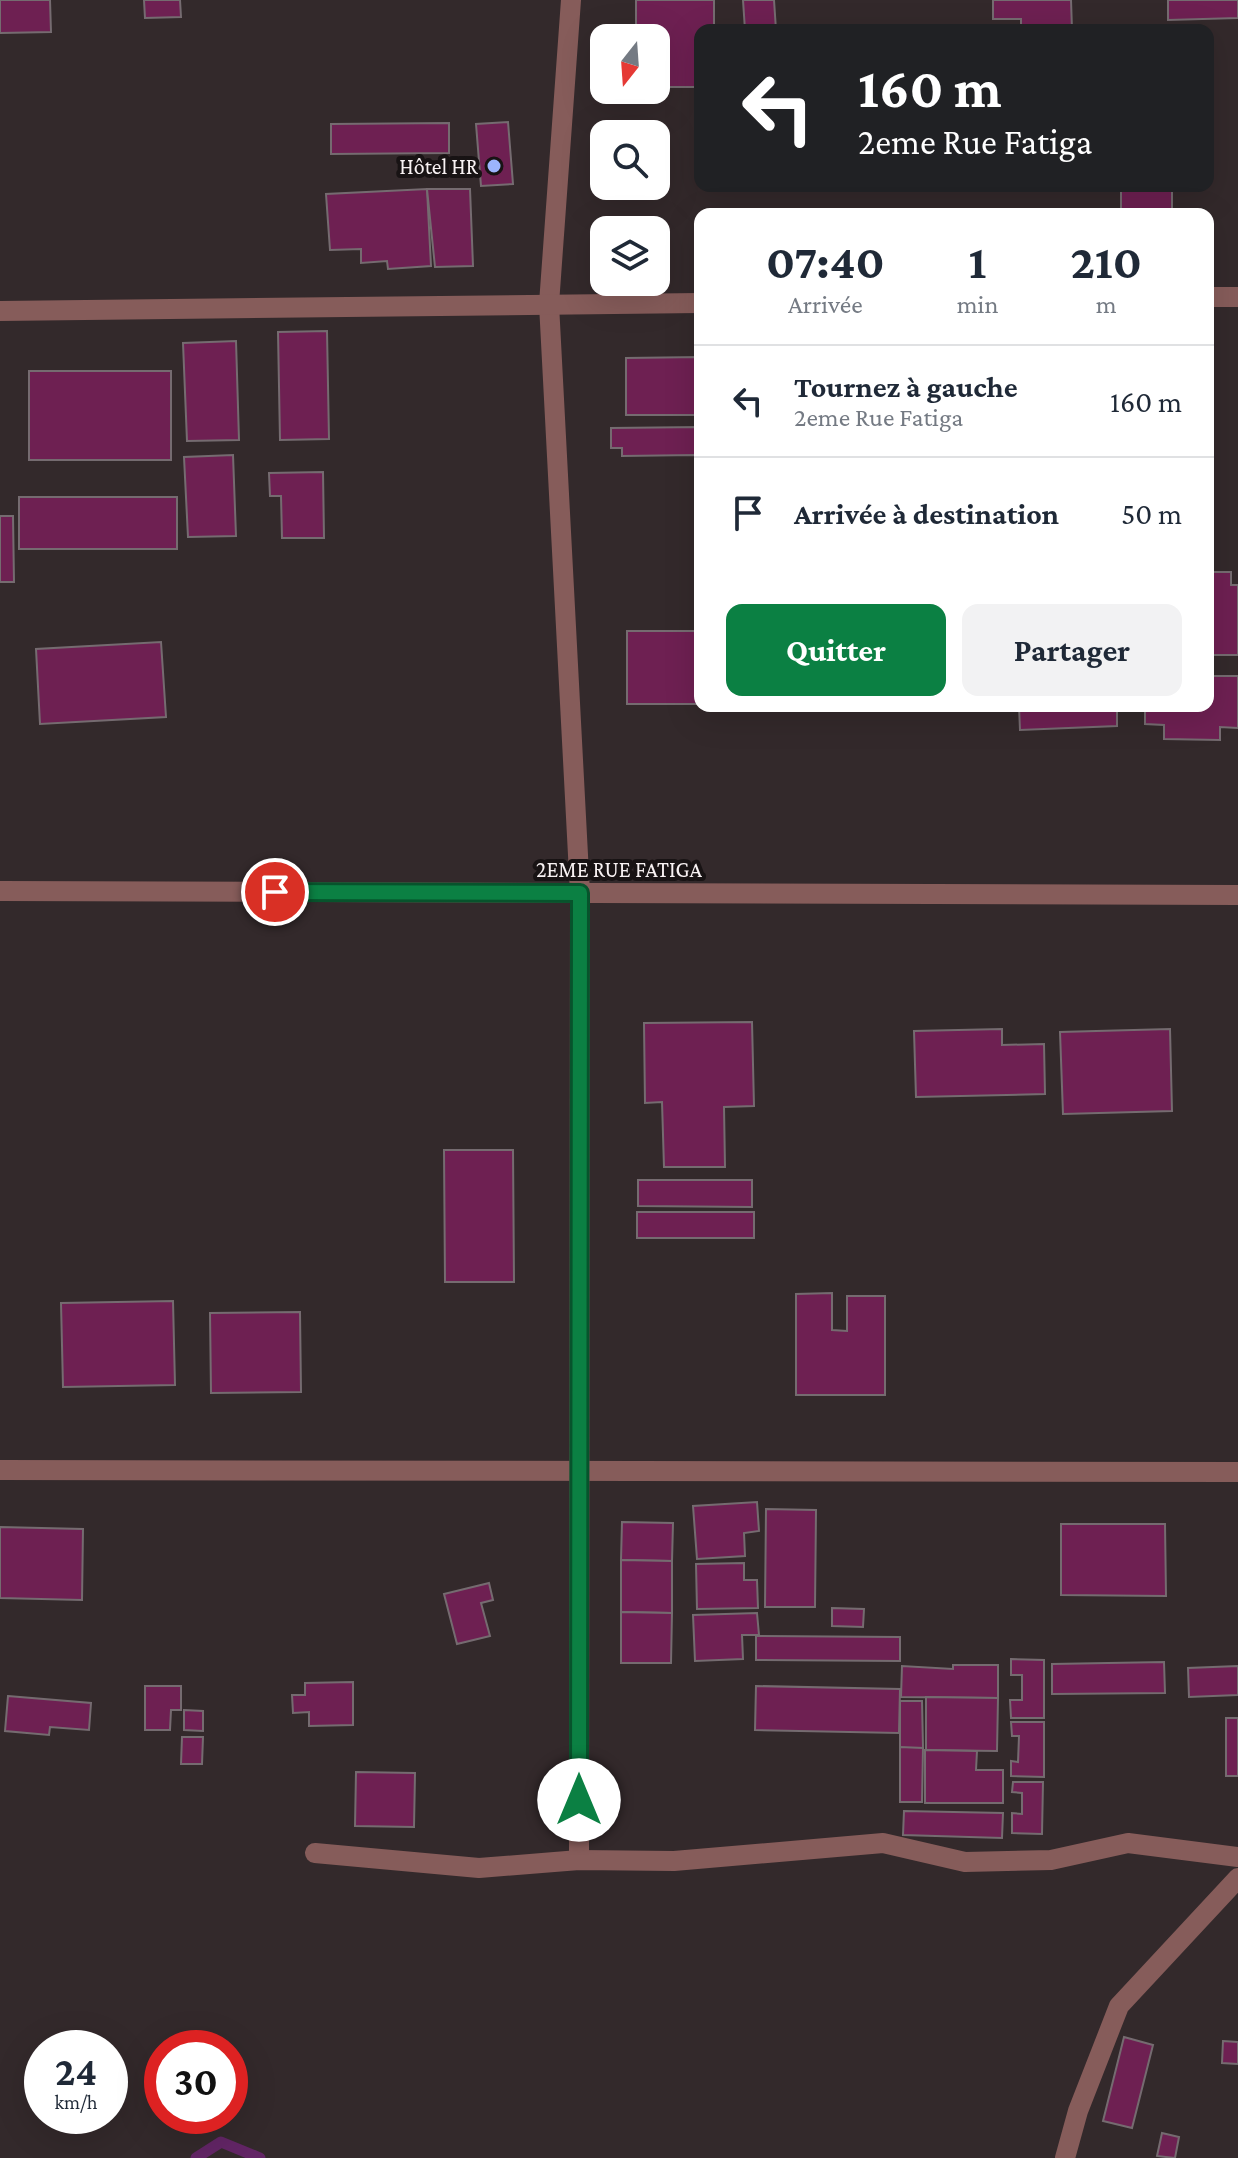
<!DOCTYPE html>
<html lang="fr">
<meta charset="utf-8">
<style>
:root{--surface:#fff;--page:#f2f2f3;--text:#1f2937;--muted:#747a83;--line:#e0e1e3;--accent:#0b8043}
body{margin:0;font-family:"Crimson Pro",serif;background:var(--page);color:var(--text);height:100vh;display:flex;flex-direction:column;font-size:30px;white-space:nowrap}
*{box-sizing:border-box;margin:0}
p{font-size:26px;color:var(--muted)}
.icon{flex:none;width:44px;height:44px;fill:none;stroke:currentColor;stroke-width:2;stroke-linecap:round;stroke-linejoin:round}
.map{position:relative;flex:1;overflow:hidden}
.drawer{position:absolute;left:694px;top:208px;width:520px;height:504px;display:flex;flex-direction:column;background:var(--surface);border-radius:16px;box-shadow:0 8px 32px #0002}
.drawer>*{flex:none}
.top-card{position:absolute;left:694px;top:24px;width:520px;height:168px;border-radius:16px;box-shadow:0 8px 32px #0002;background:#202124;color:#fff;overflow:hidden}
.needle{width:52px;rotate:197deg}
.controls{position:absolute;left:590px;top:24px;display:grid;gap:16px}
.controls a{display:grid;place-items:center;width:80px;height:80px;border-radius:16px;background:var(--surface);box-shadow:0 8px 32px #0002;font-size:40px}
.speed{position:absolute;left:24px;top:2030px;display:flex;gap:16px;font-size:40px;font-weight:700;text-align:center}
.speed>*{display:grid;place-content:center;width:104px;height:104px;border-radius:50%;background:var(--surface);box-shadow:0 8px 32px #0002;line-height:1}
.speed small{font-size:20px;font-weight:400}
.speed .limit{border:12px solid #d22;background:#fff;color:#111}
.pin{position:absolute;display:grid;place-items:center;width:68px;height:68px;color:#fff;margin:-34px;border:4px solid #fff;border-radius:50%;box-shadow:0 2px 8px #0007}
.me{position:absolute;width:88px;margin:-44px;rotate:0deg;stroke-linejoin:round;filter:drop-shadow(0 0 6px #0008)}
.turn{display:flex;align-items:center;gap:28px;height:168px;padding:0 32px;font-size:36px}
.turn .icon{width:104px;height:104px;stroke-width:2.5}
.turn b{display:block;font-size:56px;line-height:68px}
.eta{display:flex;justify-content:space-evenly;align-items:center;height:136px;text-align:center}
.eta b{font-size:48px;font-weight:700;line-height:56px}
.cta{display:flex;gap:16px;margin-top:auto;padding:16px 32px}
.cta a{flex:1;height:92px;border-radius:16px;background:var(--accent);color:#fff;font-size:32px;font-weight:700;line-height:92px;text-align:center}
.cta a+a{background:var(--page);color:var(--text)}
ul{padding:0;list-style:none}
li{display:flex;align-items:center;gap:24px;height:112px;padding:0 32px;border-top:2px solid var(--line)}
li div{flex:1}
li b{display:block;font-size:30px}
li em{font-style:normal}
.map>svg:first-child{display:block}
.lines{fill:none;stroke-linecap:round;stroke-linejoin:round}
.stream{stroke:#622565;stroke-width:11}
.building{fill:#6e2052;stroke:#756b70;stroke-width:2}
.street{stroke:#865c5a;stroke-width:20}
.route-casing{stroke:#07532c;stroke-width:20}
.route{stroke:#0b8043;stroke-width:14}
.poi-dot{fill:#9cb4fd;stroke:#181314;stroke-width:3}
.labels{text-anchor:middle;stroke-width:8;stroke-linejoin:round;paint-order:stroke}
.poi-label{font-size:22px;fill:#f8f2f3;stroke:#181314;text-anchor:end}
.street-label{font-size:22px;fill:#f8f2f3;stroke:#181314}
</style>
<div class="map">
<svg width="1238" height="2158" viewBox="0 0 1238 2158">
<rect width="100%" height="100%" fill="#33292b"/>
<g class="lines">
<!-- stream -->
<polyline class="stream" points="196,2158 221,2142 260,2158"/>
</g>
<!-- building -->
<g class="building">
<polygon points="0,0 50,0 51,32 0,33"/>
<polygon points="144,0 180,0 181,17 145,18"/>
<polygon points="636,0 714,0 714,30 700,30 700,87 656,87 656,38 636,38"/>
<polygon points="743,0 774,0 776,30 745,30"/>
<polygon points="993,0 1071,0 1072,30 1021,30 1021,19 993,19"/>
<polygon points="1168,0 1238,0 1238,18 1168,20"/>
<polygon points="508,122 513,184 481,186 476,124"/>
<polygon points="449,123 449,153 331,154 331,124"/>
<rect x="1121" y="186" width="51" height="28"/>
<polygon points="427,189 431,266 388,269 387,261 361,263 361,249 330,250 326,194"/>
<polygon points="427,189 470,189 473,266 435,267"/>
<polygon points="327,331 329,439 280,440 278,332"/>
<polygon points="236,341 239,440 187,441 183,343"/>
<polygon points="700,357 700,415 626,415 626,358"/>
<rect x="29" y="371" width="142" height="89"/>
<polygon points="700,427 700,478 695,478 695,455 622,456 622,448 611,448 611,428"/>
<polygon points="233,455 236,536 188,537 184,457"/>
<polygon points="323,472 324,538 282,538 281,496 270,496 269,473"/>
<rect x="19" y="497" width="158" height="52"/>
<polygon points="0,516 13,516 14,582 0,582"/>
<polygon points="1209,572 1231,572 1231,585 1238,585 1238,655 1208,655"/>
<rect x="627" y="631" width="73" height="73"/>
<polygon points="161,642 166,717 40,724 36,649"/>
<polygon points="1208,676 1238,676 1238,728 1220,727 1220,740 1164,739 1164,725 1145,724 1145,706 1208,706"/>
<polygon points="1019,706 1144,706 1144,710 1117,711 1117,726 1020,730"/>
<polygon points="752,1022 754,1106 724,1107 725,1167 664,1167 662,1102 645,1103 644,1023"/>
<polygon points="1002,1029 1002,1045 1044,1044 1045,1094 916,1097 914,1031"/>
<polygon points="1170,1029 1172,1111 1063,1114 1060,1032"/>
<polygon points="444,1150 513,1150 514,1282 445,1282"/>
<polygon points="638,1180 752,1180 752,1207 638,1206"/>
<rect x="637" y="1212" width="117" height="26"/>
<polygon points="832,1293 832,1330 847,1331 847,1296 885,1296 885,1395 796,1395 796,1294"/>
<polygon points="173,1301 175,1385 63,1387 61,1303"/>
<polygon points="300,1312 301,1392 211,1393 210,1313"/>
<polygon points="757,1502 759,1531 744,1533 745,1556 697,1559 693,1506"/>
<polygon points="766,1509 816,1510 815,1607 765,1607"/>
<polygon points="622,1522 673,1523 672,1561 621,1560"/>
<polygon points="1061,1524 1165,1524 1166,1596 1061,1595"/>
<polygon points="0,1527 83,1529 82,1600 0,1598"/>
<polygon points="621,1560 672,1561 672,1613 621,1612"/>
<polygon points="744,1563 744,1580 757,1580 758,1608 697,1609 696,1564"/>
<polygon points="489,1583 493,1600 481,1603 490,1636 457,1644 444,1594"/>
<polygon points="832,1608 864,1609 863,1627 832,1626"/>
<polygon points="621,1612 672,1613 671,1663 621,1663"/>
<polygon points="757,1613 759,1635 742,1635 743,1659 695,1661 693,1615"/>
<polygon points="756,1636 900,1637 900,1661 756,1660"/>
<polygon points="1011,1659 1044,1660 1044,1718 1011,1718 1010,1700 1022,1700 1022,1675 1011,1675"/>
<polygon points="1164,1662 1165,1693 1052,1694 1052,1664"/>
<polygon points="953,1665 998,1665 998,1698 901,1697 902,1666 953,1669"/>
<polygon points="1238,1666 1238,1695 1189,1697 1188,1668"/>
<polygon points="353,1682 353,1725 309,1726 309,1712 293,1713 292,1695 305,1695 305,1683"/>
<polygon points="145,1686 181,1686 181,1710 171,1710 170,1730 145,1730"/>
<polygon points="756,1686 900,1689 899,1733 755,1730"/>
<polygon points="8,1696 91,1703 89,1730 50,1727 49,1735 5,1731"/>
<polygon points="926,1697 998,1698 997,1751 926,1750"/>
<polygon points="900,1701 922,1701 923,1748 900,1748"/>
<polygon points="184,1710 203,1711 203,1731 184,1730"/>
<rect x="1226" y="1718" width="12" height="58"/>
<polygon points="1011,1722 1044,1722 1044,1777 1011,1776 1011,1761 1018,1762 1019,1736 1012,1736"/>
<polygon points="182,1737 203,1737 202,1764 181,1764"/>
<polygon points="900,1747 923,1748 922,1802 900,1802"/>
<polygon points="925,1750 977,1751 976,1770 1003,1770 1003,1803 925,1803"/>
<polygon points="356,1772 415,1773 414,1827 355,1826"/>
<polygon points="1013,1782 1043,1782 1042,1834 1012,1833 1012,1813 1022,1814 1022,1793 1012,1792"/>
<polygon points="904,1811 1003,1813 1002,1838 903,1835"/>
<polygon points="1124,2037 1153,2045 1132,2128 1103,2121"/>
<polygon points="1223,2041 1238,2042 1238,2064 1222,2063"/>
<polygon points="1162,2133 1179,2137 1175,2158 1157,2156"/>
</g>
<g class="lines">
<!-- street -->
<g class="street">
<polyline points="571,0 549,304 580,893 579,1860"/>
<polyline points="1208,297 1238,297"/>
<polyline points="0,311 700,303"/>
<polyline points="0,891 1238,895"/>
<polyline points="0,1470 1238,1472"/>
<polyline points="315,1853 479,1868 579,1860 674,1861 883,1843 965,1862 1051,1860 1128,1843 1238,1857"/>
<polyline points="1065,2158 1078,2111 1119,2006 1238,1878"/>
</g>
</g>
<g class="lines">
<defs>
<polyline id="route" points="275,892 580,893 579,1800"/>
</defs>
<!-- route casing -->
<use href="#route" class="route-casing"/>
<!-- route -->
<use href="#route" class="route"/>
</g>
<!-- markers -->
<circle class="poi-dot" cx="494" cy="166" r="8"/>
<g class="labels">
<!-- poi labels -->
<g class="poi-label">
<text x="478" y="174">Hôtel HR</text>
</g>
<!-- street labels -->
<g class="street-label">
<text x="619" y="877">2EME RUE FATIGA</text>
</g>
</g>
</svg>
<div class="controls">
<a><svg class="needle" viewBox="-14 -14 28 28"><path d="M0-13l5 13h-10z" fill="#e53935"/><path d="M0 13l5-13h-10z" fill="#747a83"/></svg></a>
<a><svg class="icon" aria-label="search" viewBox="0 0 24 24"><circle cx="10" cy="10" r="6"/><path d="M15 15l6 6"/></svg></a>
<a><svg class="icon" aria-label="layers" viewBox="0 0 24 24"><path d="M12 4l9 5-9 5-9-5zM3 14l9 5 9-5"/></svg></a>
</div>
<div class="speed"><div>24<small>km/h</small></div><div class="limit">30</div></div>
<div class="pin" style="left:275px;top:892px;background:#d93025"><svg class="icon" aria-label="arrive" viewBox="0 0 24 24"><path d="M6 21V4h12l-3 4 3 4H6"/></svg></div>
<svg class="me" style="left:579px;top:1800px" viewBox="-20 -20 40 40"><circle r="19" fill="#fff"/><path d="M0-13L10 11 0 6-10 11z" fill="#0b8043"/></svg>
<div class="top-card">
<div class="turn"><svg class="icon" aria-label="left" viewBox="0 0 24 24"><path d="M17 20v-9H6M10 6l-5 5 5 5"/></svg><div><b>160 m</b>2eme Rue Fatiga</div></div>
</div>
<section class="drawer">
<div class="eta">
<div><b>07:40</b><p>Arrivée</p></div>
<div><b>1</b><p>min</p></div>
<div><b>210</b><p>m</p></div>
</div>
<ul>
<li><svg class="icon" aria-label="left" viewBox="0 0 24 24"><path d="M17 20v-9H6M10 6l-5 5 5 5"/></svg><div><b>Tournez à gauche</b><p>2eme Rue Fatiga</p></div><em>160 m</em></li>
<li><svg class="icon" aria-label="arrive" viewBox="0 0 24 24"><path d="M6 21V4h12l-3 4 3 4H6"/></svg><div><b>Arrivée à destination</b></div><em>50 m</em></li>
</ul>
<div class="cta"><a>Quitter</a><a>Partager</a></div>
</section>
</div>
